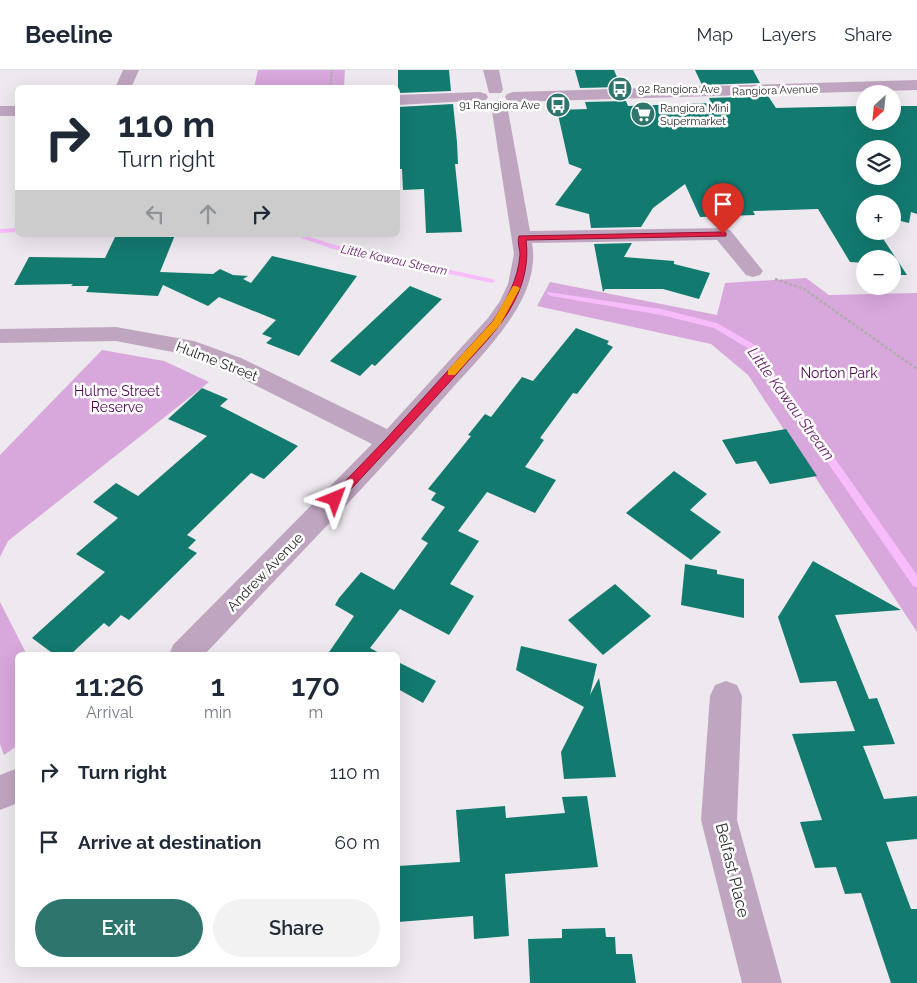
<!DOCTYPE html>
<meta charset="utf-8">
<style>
:root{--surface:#fff;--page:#f2f2f3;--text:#1f2937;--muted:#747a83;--line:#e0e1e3;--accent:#2e756d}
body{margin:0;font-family:Raleway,sans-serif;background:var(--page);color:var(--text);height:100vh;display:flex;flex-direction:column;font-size:19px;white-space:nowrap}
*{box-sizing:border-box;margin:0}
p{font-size:16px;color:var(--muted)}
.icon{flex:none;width:28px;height:28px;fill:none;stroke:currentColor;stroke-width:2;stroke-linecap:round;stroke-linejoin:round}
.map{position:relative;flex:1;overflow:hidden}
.panel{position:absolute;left:15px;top:582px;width:385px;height:315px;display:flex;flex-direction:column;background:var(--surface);border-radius:8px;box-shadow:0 5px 20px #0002}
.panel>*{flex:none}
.guide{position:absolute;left:15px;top:15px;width:385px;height:152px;border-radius:8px;box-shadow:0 5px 20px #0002;background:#fff;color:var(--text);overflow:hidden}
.needle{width:32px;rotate:207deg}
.fabs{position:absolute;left:856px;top:15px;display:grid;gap:10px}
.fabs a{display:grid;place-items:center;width:45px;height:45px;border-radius:50%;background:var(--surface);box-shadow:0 5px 20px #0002;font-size:25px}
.pin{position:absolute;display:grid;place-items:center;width:42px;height:42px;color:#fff;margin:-51px -21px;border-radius:50% 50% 50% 0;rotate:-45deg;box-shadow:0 0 5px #0007}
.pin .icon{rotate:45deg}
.me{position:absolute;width:55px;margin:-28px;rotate:44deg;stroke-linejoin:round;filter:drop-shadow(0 0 4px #0008)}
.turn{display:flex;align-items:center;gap:18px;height:105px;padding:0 20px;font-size:22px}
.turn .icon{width:65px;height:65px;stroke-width:2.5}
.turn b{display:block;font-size:35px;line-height:42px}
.lanes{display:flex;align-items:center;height:48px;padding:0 20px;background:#0003;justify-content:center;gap:25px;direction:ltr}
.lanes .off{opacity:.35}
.eta{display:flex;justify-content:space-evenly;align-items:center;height:85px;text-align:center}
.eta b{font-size:30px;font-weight:600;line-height:35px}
.primary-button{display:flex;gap:10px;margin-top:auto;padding:10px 20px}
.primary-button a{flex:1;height:58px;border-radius:30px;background:var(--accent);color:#fff;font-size:20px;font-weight:600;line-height:58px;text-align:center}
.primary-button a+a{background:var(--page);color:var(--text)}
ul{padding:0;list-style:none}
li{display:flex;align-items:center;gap:15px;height:70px;padding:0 20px}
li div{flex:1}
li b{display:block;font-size:19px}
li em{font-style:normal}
header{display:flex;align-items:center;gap:30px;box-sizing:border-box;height:70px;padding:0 25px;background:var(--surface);border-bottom:1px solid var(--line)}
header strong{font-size:24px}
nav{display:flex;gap:28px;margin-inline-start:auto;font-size:18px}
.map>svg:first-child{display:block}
.green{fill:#d8a7db}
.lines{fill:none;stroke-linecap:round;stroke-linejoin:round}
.stream{fill:#f8bbfc;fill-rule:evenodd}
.building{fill:#137a70;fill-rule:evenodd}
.path-far1{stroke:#afabaf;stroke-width:2;stroke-dasharray:2.5 1;stroke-linecap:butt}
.path{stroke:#afabaf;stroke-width:2.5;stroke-dasharray:3 2;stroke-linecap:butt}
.minor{fill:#c0a5c1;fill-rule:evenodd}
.route{fill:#e11d48;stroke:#92132f}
.slow{fill:#f59e0b}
.labels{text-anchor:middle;stroke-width:5;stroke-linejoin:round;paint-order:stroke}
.far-poi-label{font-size:11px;fill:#2b292b;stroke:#fff;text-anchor:start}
.far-street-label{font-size:11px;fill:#2b292b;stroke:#fff}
.far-water-label{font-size:12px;font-style:italic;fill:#6a2470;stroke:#fff}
.street-label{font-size:14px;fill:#2b292b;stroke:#fff}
.park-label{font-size:14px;fill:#4f0355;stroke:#fff}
.water-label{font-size:15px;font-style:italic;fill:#6a2470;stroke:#fff}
.near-street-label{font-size:16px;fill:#2b292b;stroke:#fff}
</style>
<header>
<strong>Beeline</strong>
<nav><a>Map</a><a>Layers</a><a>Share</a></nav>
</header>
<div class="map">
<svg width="917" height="913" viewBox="0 0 917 913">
<rect width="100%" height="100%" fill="#eee9ef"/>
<!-- green -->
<g class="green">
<polygon points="258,0 345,0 344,17 254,17"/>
<polygon points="806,208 829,225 917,223 917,562 748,305 711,274 537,236 550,212 717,245 725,213"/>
<polygon points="102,280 164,291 209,312 8,471 0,487 0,385"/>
<polygon points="0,532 27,585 18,585 17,676 4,685 0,674"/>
</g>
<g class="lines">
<!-- stream -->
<g class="stream">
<polygon points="18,158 18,162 0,163 0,159"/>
<polygon points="293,165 304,165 335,175 492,209 496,211 492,213 333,179"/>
<polygon points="548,222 661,239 717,253 755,275 917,505 917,518 913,516 749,279 714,258 661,245 551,226 547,224"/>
</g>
</g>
<!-- building -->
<g class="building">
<polygon points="398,0 449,0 451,21 398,23"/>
<polygon points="575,0 614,0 621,17 580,18"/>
<polygon points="695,0 753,0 760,13 702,15"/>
<path d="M768 26 776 38 865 36V51H892V36H917V144L911 142 909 153 892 149V134H865V161H878L907 205H892V189H865V193L850 192 818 139 753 141 755 145 700 147 685 114 653 138 641 157 591 158 589 144 555 135 582 99 569 94 557 40 587 39 585 32 626 31 628 36 711 33 709 28ZM865 79H892V106H865Z"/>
<polygon points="453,34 457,72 458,94 455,94 462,162 426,163 424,119 403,120 402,99 398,99 398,37"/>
<polygon points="116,165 175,165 160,202 213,204 220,199 233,205 248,206 243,209 251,213 272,186 357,206 299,286 266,273 272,268 262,264 276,250 219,227 208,236 163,215 158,226 86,222 89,216 71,216 73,214 14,215 29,187 105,188"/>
<polygon points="632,173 624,187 674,191 674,194 710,203 699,229 663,219 605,219 603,222 594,174"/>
<polygon points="410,216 442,229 375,296 372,294 360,306 330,291"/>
<polygon points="576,258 609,271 607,274 613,277 577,324 573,323 540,368 544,370 525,397 556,410 535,443 487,422 458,461 479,471 450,514 474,526 449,565 400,539 370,578 383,585 327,585 354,546 335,535 339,528 361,502 394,520 428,473 421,469 445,437 431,430 436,423 428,419 471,366 468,365 485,344 491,347 522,307 533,311"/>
<polygon points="202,318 228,329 220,336 298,376 264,409 251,403 187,465 196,470 188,478 197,483 129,550 121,545 109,557 104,553 70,585 55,585 32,568 105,502 76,484 118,448 93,432 116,413 138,426 207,366 168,349"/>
<polygon points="786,359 817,406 770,414 756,391 736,394 722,370"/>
<polygon points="674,401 707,424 690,440 721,462 691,490 626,443"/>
<polygon points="813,491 901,540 835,545 869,629 877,628 895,674 863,676 884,729 917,726 917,769 886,772 911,839 917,839 917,913 891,913 861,823 845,824 836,797 815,798 800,752 822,750 792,664 855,661 836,611 800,613 778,547"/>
<polygon points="685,494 717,500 717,504 744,509 744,548 681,535"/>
<polygon points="615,514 651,546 603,585 568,550"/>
<polygon points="521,576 597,594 590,625 599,608 616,707 564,709 561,682 584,637 516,600"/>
<polygon points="398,592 436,611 423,633 398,619"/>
<polygon points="587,726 598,797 505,804 509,866 474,869 473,846 398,852 398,796 460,792 456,740 505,736 506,748 565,743 562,727"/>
<polygon points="605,858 606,867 615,867 616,884 632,884 636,913 530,913 528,869 562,868 562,859"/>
</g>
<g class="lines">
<!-- path-far1 -->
<polyline class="path-far1" points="330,18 332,0"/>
<!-- path -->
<polyline class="path" points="775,209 804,219 917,299"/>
<!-- minor -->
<g class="minor">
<polygon points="123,0 139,0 131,18 115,18"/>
<polygon points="483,0 499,0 503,20 501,23 489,23"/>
<polygon points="917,10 917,20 513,32 507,30 505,27 507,24 513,22"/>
<polygon points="480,22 486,24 488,27 486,30 398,35 398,25"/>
<path d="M499 30 505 32 507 35 530 161 723 158 730 160 763 201 760 205 753 207 746 205 717 170 532 173C536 192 530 214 521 231 502 268 467 301 440 332 364 419 283 501 204 585H169L173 575 372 374 225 300 188 285 116 271 0 273V259L116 257 194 271 241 288 387 359 488 248 500 231 508 214 514 184 491 35 493 32Z"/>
<rect x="0" y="36" width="18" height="10"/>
<polygon points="726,611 737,615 742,626 737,750 782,913 742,913 701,750 710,626 715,615"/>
<polygon points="18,698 18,733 0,740 0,705"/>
</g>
</g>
<!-- route -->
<path class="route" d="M723 162 726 163V166L526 170C529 191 524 213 514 232 500 260 475 282 455 306 417 348 378 390 339 432H331L329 429 331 426 386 369 493 251C506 231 518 210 520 185 520 179 517 172 519 166Z"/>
<!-- slow -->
<polygon class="slow" points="513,216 516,216 520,218 500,255 455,305 448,305 448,300 493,251"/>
<!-- icons -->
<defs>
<symbol id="bus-disc" viewBox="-11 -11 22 22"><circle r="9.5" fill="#2e756d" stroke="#fff"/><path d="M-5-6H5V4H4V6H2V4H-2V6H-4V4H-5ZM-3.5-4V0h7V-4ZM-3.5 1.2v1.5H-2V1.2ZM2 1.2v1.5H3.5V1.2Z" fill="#fff"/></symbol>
<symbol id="supermarket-disc" viewBox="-11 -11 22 22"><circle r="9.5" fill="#2e756d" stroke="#fff"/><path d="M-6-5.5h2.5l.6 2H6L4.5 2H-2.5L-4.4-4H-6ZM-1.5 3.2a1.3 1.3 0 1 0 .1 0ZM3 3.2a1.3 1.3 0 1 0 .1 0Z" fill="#fff"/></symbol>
</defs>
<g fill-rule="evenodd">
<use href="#bus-disc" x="606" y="5" width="28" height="28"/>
<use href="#bus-disc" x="544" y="21" width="28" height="28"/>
<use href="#supermarket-disc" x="629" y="30" width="28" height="28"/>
</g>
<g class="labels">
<!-- far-poi labels -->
<g class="far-poi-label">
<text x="638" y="23">92 Rangiora Ave</text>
<text x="540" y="39" text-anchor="end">91 Rangiora Ave</text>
<text x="660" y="42">Rangiora Mini<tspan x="660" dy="13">Supermarket</tspan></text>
</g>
<!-- far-street labels -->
<g class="far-street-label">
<text transform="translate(775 20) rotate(-2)" y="4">Rangiora Avenue</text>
</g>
<!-- far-water labels -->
<g class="far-water-label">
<text transform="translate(394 190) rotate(12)" y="4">Little Kawau Stream</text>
</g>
<!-- street labels -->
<g class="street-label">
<text transform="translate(217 291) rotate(21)" y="5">Hulme Street</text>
<text transform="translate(265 502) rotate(-46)" y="5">Andrew Avenue</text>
</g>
<!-- park labels -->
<g class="park-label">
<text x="839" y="308">Norton Park</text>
<text x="117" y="326">Hulme Street<tspan x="117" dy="16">Reserve</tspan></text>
</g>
<!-- water labels -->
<g class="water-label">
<text transform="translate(791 334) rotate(54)" y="5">Little Kawau Stream</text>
</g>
<!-- near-street labels -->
<g class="near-street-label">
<text transform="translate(733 800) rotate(76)" y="6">Belfast Place</text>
</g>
</g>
</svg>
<div class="fabs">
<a><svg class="needle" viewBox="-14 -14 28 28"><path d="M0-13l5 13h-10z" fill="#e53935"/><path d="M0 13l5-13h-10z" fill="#747a83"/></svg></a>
<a><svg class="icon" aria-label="layers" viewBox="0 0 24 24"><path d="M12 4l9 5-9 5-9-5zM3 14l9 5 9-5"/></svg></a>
<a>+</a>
<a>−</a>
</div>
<div class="pin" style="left:723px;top:164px;background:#d93025"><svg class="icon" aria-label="arrive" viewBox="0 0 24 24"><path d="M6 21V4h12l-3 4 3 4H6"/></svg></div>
<svg class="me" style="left:335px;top:429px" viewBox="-20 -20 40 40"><path d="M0-17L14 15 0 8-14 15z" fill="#e11d48" stroke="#fff" stroke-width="4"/></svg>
<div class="guide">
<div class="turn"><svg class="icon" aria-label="right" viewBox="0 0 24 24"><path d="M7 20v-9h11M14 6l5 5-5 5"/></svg><div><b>110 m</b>Turn right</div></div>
<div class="lanes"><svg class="icon off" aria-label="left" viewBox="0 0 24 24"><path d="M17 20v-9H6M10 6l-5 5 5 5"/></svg><svg class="icon off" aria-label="ahead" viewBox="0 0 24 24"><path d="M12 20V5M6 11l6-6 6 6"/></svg><svg class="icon" aria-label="right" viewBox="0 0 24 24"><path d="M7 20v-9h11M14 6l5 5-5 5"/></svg></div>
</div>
<section class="panel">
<div class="eta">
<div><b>11:26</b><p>Arrival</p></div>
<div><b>1</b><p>min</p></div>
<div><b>170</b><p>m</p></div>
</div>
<ul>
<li><svg class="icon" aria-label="right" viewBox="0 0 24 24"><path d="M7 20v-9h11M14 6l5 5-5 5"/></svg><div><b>Turn right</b></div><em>110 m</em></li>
<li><svg class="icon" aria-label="arrive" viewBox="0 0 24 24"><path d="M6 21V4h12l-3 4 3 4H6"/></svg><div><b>Arrive at destination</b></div><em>60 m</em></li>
</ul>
<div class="primary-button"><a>Exit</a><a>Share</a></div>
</section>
</div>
